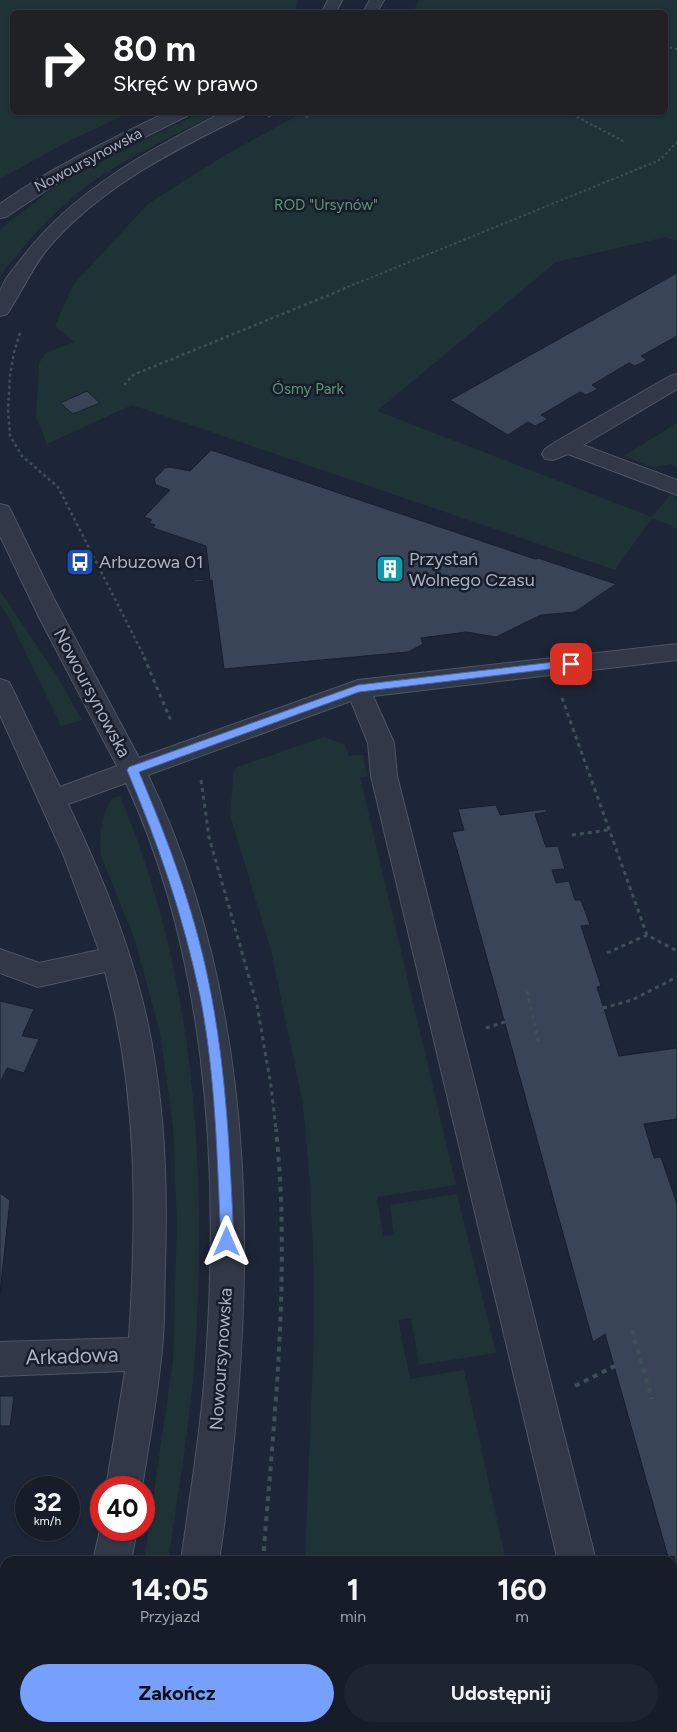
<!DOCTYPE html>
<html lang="pl">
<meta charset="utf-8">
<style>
:root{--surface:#161c28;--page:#1f2530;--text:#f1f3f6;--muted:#9ea1a8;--line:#353a45;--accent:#75a0fe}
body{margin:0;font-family:Figtree,sans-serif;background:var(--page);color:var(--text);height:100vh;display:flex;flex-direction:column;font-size:19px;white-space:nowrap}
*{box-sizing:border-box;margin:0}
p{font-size:16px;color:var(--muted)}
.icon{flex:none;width:28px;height:28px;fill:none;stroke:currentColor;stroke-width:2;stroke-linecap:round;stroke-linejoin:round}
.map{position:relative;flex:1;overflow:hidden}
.sheet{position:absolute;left:0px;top:1556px;width:678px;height:176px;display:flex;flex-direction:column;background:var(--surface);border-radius:15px 15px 0 0;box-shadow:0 1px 4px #0004,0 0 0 1px var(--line)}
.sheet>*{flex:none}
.top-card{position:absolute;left:10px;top:10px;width:658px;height:105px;border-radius:8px;box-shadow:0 1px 4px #0004,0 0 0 1px var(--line);background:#202124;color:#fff;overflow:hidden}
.speed{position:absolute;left:15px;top:1476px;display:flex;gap:10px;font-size:25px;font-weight:700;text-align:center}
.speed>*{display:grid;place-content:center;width:65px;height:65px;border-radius:50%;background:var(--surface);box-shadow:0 1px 4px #0004,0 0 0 1px var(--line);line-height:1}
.speed small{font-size:12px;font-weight:400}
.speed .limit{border:8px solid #d22;background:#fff;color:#111}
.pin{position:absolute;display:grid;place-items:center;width:42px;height:42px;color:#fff;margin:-21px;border-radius:10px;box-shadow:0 2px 8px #0006}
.me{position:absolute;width:55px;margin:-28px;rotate:0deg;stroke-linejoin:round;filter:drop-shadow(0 0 4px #0008)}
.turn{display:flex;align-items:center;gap:18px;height:105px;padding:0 20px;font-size:22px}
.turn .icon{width:65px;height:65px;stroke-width:2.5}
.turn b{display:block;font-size:35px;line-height:42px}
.eta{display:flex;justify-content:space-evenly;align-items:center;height:85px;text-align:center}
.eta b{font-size:30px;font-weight:700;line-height:35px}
.action{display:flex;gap:10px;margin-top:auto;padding:10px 20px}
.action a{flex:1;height:58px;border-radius:30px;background:var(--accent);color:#111;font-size:20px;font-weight:700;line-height:58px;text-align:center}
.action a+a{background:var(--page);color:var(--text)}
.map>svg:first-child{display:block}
.green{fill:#1f3337}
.building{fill:#394457;stroke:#191f2d}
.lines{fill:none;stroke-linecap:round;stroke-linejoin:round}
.minor-casing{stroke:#4e5565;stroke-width:2}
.path-far3{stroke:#3d5055;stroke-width:2;stroke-dasharray:2.5 2.5;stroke-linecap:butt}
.path-far2{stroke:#3d5055;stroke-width:2.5;stroke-dasharray:3 3;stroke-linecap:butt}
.path-far1{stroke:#3d5055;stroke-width:3;stroke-dasharray:4 4;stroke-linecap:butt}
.path{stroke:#3d5055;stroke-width:4;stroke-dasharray:5 5;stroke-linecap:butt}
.minor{fill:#313847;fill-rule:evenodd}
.route{fill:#75a0fe;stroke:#4c68a5}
.labels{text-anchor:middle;stroke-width:5;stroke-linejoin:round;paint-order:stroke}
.far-street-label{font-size:15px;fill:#aab2c4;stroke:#171d2b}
.far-park-label{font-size:15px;fill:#619571;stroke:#171d2b}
.poi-label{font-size:18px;fill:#aab2c4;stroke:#171d2b;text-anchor:start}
.street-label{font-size:18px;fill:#aab2c4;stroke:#171d2b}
.near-street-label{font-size:21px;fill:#aab2c4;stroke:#171d2b}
</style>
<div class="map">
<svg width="677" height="1732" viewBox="0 0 677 1732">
<rect width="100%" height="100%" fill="#1d2636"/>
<!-- green -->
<g class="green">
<polygon points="0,0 297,0 295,12 12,12 12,112 129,113 67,142 0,179"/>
<polygon points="419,0 677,0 677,241 666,237 556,262 377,411 652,517 670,495 677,498 677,528 652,518 615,570 132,405 47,444 36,417 39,363 46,353 74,342 55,326 73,285 148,204 227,154 302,113 665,112 665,12 413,12"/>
<path d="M200 113H219C174 135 129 156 88 185 56 208 30 239 5 269L0 277V230L3 227 64 180Z"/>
<polygon points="677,423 677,467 671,464 653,467 624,456"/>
<polygon points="0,591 57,676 82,720 61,726 10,620 0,604"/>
<polygon points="324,737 345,745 349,756 363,755 367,776 360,777 456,1185 377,1197 383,1236 394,1235 390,1205 457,1194 496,1353 419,1365 411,1318 398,1320 410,1379 464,1370 506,1561 305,1561 314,1333 314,1274 310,1184 303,1104 271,950 230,815 234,770 237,767"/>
<path d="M120 796C195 974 207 1164 195 1356 190 1424 178 1493 168 1561H144L173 1361 177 1224 173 1126 160 1033 135 940 101 856C99 836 101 816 112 798Z"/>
<polygon points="299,1728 543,1728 544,1732 299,1732"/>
</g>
<!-- building -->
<g class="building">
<polygon points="677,273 677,336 641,356 647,360 635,366 629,363 592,385 598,389 586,395 580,392 541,415 548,419 535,426 528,422 508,435 450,400"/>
<polygon points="87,391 100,403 73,414 60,403"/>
<polygon points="211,450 535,559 538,558 616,584 575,612 541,615 496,637 466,632 421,638 423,644 408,652 224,669 212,580 193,582 193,580 210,579 206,546 153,528 155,525 149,523 152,520 144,517 170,490 156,485 154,479 165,468 169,467 190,471"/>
<polygon points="496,805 500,815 546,809 547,812 535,814 546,847 558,846 565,869 552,870 556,883 569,881 575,900 581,900 590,925 581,926 601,986 597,987 619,1056 677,1048 677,1119 644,1124 654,1158 661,1157 677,1204 677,1567 674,1556 668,1557 605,1334 593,1342 452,832 464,830 458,809"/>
<polygon points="0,1001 34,1009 22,1036 39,1039 24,1073 7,1068 0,1083"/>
<polygon points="0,1193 10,1200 0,1294"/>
<polygon points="0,1396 14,1396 10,1426 0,1426"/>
</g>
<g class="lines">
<defs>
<g id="minor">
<polygon points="328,0 342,0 336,12 322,12"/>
<polygon points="370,0 384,0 377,12 363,12"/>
<path d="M167 112H189L187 116 71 174 6 217 0 218V204C52 167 109 140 167 112Z"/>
<path d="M224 112H246L244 116C174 150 101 187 49 247 32 267 22 292 7 314L0 316C0 309 0 300 0 293 2 281 15 267 22 258 74 190 149 150 224 112Z"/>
<polygon points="677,374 677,389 583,445 677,480 677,495 568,454 553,460 545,459 542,454 545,449 557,441 670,376"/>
<path d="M0 504 8 506 11 511 53 597 139 758 358 680 677 644V660L373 696 394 743 397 776 596 1561H558L371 776 368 743 351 701 148 775C265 1017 257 1302 219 1561H181C191 1489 203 1417 207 1344 219 1159 205 953 126 783L68 804C97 866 124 929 141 995 164 1083 168 1175 165 1266 164 1293 165 1321 162 1349 158 1395 149 1441 142 1488H106L125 1371 0 1376V1342L129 1338C137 1216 138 1091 105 972L38 987 0 973V949L39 963 99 950 63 854 0 715V679L9 682 12 688 60 787 117 766 40 619 0 536Z"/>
<polygon points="101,1526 101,1530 137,1530 131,1561 93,1561"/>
<polygon points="65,1728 105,1728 104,1732 64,1732"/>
<polygon points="158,1728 198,1728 197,1732 157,1732"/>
<polygon points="598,1728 638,1728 639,1732 599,1732"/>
</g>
</defs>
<!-- minor casing -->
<use href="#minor" class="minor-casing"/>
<!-- path-far3 -->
<g class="path-far3">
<polyline points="665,46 677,49"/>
<polyline points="568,112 625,142"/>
<polyline points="268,117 277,112"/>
<polyline points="306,117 319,112"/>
<polyline points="343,289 655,162 661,159 677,142"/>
</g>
<!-- path-far2 -->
<g class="path-far2">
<polyline points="20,333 14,352 10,376 8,410 10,436 22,456 58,487 145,658"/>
<polyline points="124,385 133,375 346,288"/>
</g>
<!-- path-far1 -->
<g class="path-far1">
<polyline points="144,657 171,721"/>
<polyline points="562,698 647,935 677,951"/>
<polyline points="201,780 209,837 257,1005 271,1086 276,1130"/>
<polyline points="572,835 608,830"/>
<polyline points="607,953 647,935"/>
<polyline points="527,991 539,1044"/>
<polyline points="603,1008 632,1000 677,977"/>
<polyline points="486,1028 505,1022"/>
</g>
<!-- path -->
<g class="path">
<polyline points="632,1330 652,1399"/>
<polyline points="575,1386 615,1366"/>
<path d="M263 1561C274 1417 291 1274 276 1129"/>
<polyline points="249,1732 250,1728"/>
</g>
<!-- minor -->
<use href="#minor" class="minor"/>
</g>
<!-- route -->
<path class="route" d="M571 660 576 664 575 666 359 692 139 772C170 845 198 920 212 999 227 1079 230 1160 234 1242L232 1246 227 1248 223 1246 221 1242C217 1160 216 1077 200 996 183 915 159 846 127 770L129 767 358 685Z"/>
<!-- icons -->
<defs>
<symbol id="bus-square" viewBox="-11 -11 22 22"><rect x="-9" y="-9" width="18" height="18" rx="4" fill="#1a4fb4" stroke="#171d2b"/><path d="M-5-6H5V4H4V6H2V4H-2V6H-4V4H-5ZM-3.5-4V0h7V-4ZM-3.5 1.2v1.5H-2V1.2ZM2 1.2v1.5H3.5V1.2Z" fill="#fff"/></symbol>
<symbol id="building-square" viewBox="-11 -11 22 22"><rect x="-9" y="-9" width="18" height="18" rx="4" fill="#0f9aa8" stroke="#171d2b"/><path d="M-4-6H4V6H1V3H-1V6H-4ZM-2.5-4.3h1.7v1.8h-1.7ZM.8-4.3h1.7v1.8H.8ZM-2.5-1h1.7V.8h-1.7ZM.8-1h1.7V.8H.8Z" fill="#fff"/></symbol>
</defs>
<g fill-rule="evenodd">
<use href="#bus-square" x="64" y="546" width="32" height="32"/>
<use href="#building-square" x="374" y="553" width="32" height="32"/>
</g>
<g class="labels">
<!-- far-street labels -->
<g class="far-street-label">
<text transform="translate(88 160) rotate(-28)" y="5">Nowoursynowska</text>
</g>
<!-- far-park labels -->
<g class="far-park-label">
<text x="326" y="210">ROD "Ursynów"</text>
<text x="308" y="394">Ósmy Park</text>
</g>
<!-- poi labels -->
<g class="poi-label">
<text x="409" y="565">Przystań<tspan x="409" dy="21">Wolnego Czasu</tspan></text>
<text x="99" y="568">Arbuzowa 01</text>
</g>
<!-- street labels -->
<g class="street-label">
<text transform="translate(92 693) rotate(62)" y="6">Nowoursynowska</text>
<text transform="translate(221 1359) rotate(-86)" y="6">Nowoursynowska</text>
</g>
<!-- near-street labels -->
<g class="near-street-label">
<text transform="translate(72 1356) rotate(-2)" y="7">Arkadowa</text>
</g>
</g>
</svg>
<div class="speed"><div>32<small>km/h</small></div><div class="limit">40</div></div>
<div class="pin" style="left:571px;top:664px;background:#d93025"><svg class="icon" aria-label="arrive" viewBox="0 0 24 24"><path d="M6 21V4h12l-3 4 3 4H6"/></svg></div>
<svg class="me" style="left:227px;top:1242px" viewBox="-20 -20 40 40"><path d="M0-17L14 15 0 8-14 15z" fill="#75a0fe" stroke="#fff" stroke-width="4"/></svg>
<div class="top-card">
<div class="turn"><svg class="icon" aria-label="right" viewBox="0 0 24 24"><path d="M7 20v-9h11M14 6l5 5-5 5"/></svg><div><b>80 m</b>Skręć w prawo</div></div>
</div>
<section class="sheet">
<div class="eta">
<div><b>14:05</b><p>Przyjazd</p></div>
<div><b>1</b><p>min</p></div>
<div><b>160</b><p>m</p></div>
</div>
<div class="action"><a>Zakończ</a><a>Udostępnij</a></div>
</section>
</div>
